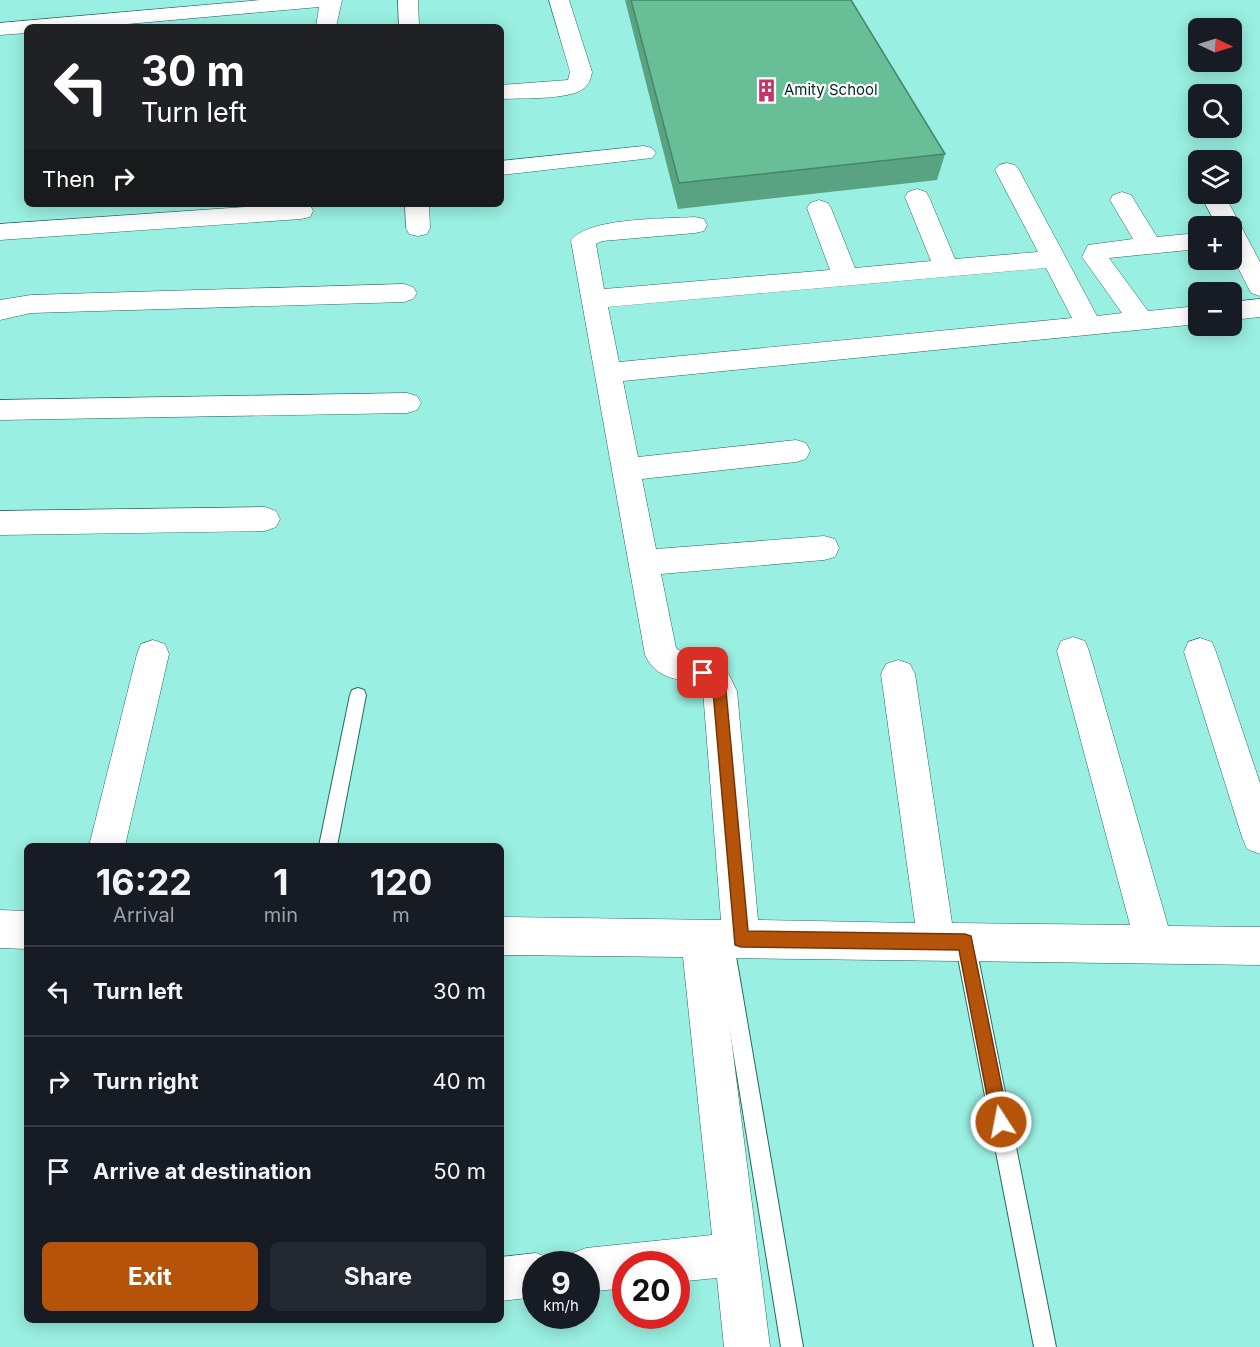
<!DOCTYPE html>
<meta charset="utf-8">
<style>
:root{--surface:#171b24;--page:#242831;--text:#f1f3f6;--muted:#9ea1a6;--line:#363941;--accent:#b45309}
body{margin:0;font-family:Inter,sans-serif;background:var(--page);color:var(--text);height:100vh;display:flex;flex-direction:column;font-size:22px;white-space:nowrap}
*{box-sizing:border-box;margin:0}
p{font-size:20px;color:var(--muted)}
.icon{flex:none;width:33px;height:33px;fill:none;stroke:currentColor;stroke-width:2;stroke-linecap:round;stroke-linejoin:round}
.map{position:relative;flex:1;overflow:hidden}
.sheet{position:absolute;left:24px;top:843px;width:480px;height:480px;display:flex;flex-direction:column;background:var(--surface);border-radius:9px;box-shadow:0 3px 15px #0003}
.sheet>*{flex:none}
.banner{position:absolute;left:24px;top:24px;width:480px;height:183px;border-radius:9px;box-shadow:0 3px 15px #0003;background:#202124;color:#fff;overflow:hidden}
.needle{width:39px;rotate:94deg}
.buttons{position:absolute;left:1188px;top:18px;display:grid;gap:12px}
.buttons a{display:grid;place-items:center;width:54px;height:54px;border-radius:9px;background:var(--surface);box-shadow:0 3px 15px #0003;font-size:30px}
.speed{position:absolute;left:522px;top:1251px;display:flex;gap:12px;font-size:30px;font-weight:700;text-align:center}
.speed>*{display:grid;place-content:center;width:78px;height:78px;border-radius:50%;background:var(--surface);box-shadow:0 3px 15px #0003;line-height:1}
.speed small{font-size:15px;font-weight:400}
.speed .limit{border:9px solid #d22;background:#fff;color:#111}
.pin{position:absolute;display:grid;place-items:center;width:51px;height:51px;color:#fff;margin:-26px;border-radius:12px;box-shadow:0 3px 9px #0006}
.me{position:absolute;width:66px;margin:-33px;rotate:349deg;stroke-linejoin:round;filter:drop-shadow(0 0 4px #0008)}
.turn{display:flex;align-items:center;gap:21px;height:126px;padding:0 18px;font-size:27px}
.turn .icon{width:78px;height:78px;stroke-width:2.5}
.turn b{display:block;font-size:42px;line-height:51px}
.then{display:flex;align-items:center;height:57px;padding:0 18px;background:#0003;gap:12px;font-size:22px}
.eta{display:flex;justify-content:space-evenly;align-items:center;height:102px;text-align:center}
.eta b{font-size:36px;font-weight:700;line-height:42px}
.action{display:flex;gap:12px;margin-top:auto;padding:12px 18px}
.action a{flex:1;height:69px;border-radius:9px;background:var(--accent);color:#fff;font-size:24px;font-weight:700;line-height:69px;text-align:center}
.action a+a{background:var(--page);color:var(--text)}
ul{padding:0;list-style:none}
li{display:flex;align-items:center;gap:18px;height:90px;padding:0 18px;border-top:2px solid var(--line)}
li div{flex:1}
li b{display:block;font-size:22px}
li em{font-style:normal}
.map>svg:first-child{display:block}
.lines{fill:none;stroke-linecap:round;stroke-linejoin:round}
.service-casing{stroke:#266960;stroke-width:2}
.minor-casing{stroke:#266960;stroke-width:1}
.service{fill:#fff;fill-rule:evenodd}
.minor{fill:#fff;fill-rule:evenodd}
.wall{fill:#59a382}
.building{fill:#67be97;stroke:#48856a;stroke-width:1.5}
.route{fill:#b45309;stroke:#753606;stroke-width:1.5}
.labels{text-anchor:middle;stroke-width:4.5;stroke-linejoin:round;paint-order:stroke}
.far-poi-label{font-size:15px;fill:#002621;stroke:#fdfdfd;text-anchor:start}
</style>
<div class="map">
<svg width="1260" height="1347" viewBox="0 0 1260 1347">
<rect width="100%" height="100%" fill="#99efe1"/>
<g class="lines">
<defs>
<g id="service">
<polygon points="358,688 364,690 366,695 337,846 319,846 350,695 352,690"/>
<polygon points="724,930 731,932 733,939 803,1347 781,1347 715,939 717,932"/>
<polygon points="965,933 972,935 975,942 1056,1347 1034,1347 955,942 958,935"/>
</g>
<g id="minor">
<polygon points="261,0 342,0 336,27 316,27 319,7 94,27 27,27 27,33 0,35 0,23"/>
<polygon points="398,0 418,0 419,27 399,27"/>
<path d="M549 0H569L592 72C591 78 589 85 583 89 568 100 521 98 501 99V85L568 80 570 72Z"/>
<polygon points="644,146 652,148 656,153 652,158 501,175 501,161"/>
<path d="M1007 163 1015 165 1019 170 1097 316 1122 313 1082 257 1088 245 1133 239 1110 200 1113 195 1122 192 1131 195 1157 237 1198 233V249L1109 258 1148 311 1198 306V324L623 381 638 457 796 440 806 443 810 451 806 459 796 462 642 479 656 549 824 536 835 539 839 548 835 557 824 560 661 574 676 648C690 660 714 655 725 669 730 675 733 684 737 691L758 920 915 923 881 674 886 664 898 660 910 664 915 674 952 923 1130 925 1057 651 1061 641 1073 637 1085 641 1089 651 1168 926 1260 927V965L721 958 770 1347H724L717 1278 676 1282V1264H626V1288L586 1292V1264H566L570 1254 586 1248 712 1235 683 957 501 955V917L721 920 703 691C690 674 660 687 645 655L571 241C586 217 667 219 695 217L704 219 707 225 704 231 695 233 602 241 596 244 604 289 830 270 807 208 810 203 819 200 828 203 831 208 855 268 931 261 905 197 908 192 917 189 926 192 929 197 955 259 1038 252 995 170 999 165ZM1046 268 1072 318 619 362 608 307Z"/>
<polygon points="1200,194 1224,194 1260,262 1260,296 1251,293 1232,256 1232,226 1217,226"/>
<polygon points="289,204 310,205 313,211 310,217 301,219 0,240 0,224"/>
<polygon points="405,204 429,204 430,228 427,234 418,236 409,234 406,228"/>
<polygon points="404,284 413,287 417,293 413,299 404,302 31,313 0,320 0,300 31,295"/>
<polygon points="1260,299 1260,317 1232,320 1232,302"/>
<polygon points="407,393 417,396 421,403 417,410 407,413 0,420 0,400"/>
<polygon points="265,507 276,511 280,519 276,527 265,531 0,535 0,511"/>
<polygon points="1200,638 1212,642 1216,652 1260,783 1260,854 1247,849 1242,837 1184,652 1188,642"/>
<polygon points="153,640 165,644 169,654 125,846 89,846 137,654 141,644"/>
<polygon points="0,910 27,911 27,949 0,948"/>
<polygon points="536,1253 552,1259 554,1264 536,1264 536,1297 501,1301 501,1257"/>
</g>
</defs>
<!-- service casing -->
<use href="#service" class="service-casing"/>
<!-- minor casing -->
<use href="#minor" class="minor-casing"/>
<!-- service -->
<use href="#service" class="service"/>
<!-- minor -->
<use href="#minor" class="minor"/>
</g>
<!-- wall -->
<polygon class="wall" points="625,0 851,0 945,154 937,180 678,209"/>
<!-- building -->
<polygon class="building" points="631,0 851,0 945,154 679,183"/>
<!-- route -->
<polygon class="route" points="703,667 718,674 726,691 748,931 965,934 971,936 1009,1122 1007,1128 1001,1131 995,1128 992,1122 959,950 741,947 735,945 713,691 708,682 696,673"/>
<!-- icons -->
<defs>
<symbol id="building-bare" viewBox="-9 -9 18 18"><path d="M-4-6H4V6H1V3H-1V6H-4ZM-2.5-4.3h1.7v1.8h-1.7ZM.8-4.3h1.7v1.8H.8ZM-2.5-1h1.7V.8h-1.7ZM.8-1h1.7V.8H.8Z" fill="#c13568" stroke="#fdfdfd" stroke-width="2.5" paint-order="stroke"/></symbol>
</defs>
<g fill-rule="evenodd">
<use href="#building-bare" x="750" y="74" width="33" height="33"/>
</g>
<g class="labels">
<!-- far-poi labels -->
<g class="far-poi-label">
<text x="784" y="95">Amity School</text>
</g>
</g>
</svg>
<div class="buttons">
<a><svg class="needle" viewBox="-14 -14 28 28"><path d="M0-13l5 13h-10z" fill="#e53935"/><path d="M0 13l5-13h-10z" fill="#9ea1a6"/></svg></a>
<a><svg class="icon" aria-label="search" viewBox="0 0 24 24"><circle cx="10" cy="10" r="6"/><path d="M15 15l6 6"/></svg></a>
<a><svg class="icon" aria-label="layers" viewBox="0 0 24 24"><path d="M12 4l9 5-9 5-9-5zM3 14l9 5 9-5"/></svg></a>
<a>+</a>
<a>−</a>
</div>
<div class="speed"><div>9<small>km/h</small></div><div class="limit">20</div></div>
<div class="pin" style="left:703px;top:673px;background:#d93025"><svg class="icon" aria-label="arrive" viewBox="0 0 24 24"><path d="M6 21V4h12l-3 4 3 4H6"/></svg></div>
<svg class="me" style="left:1001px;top:1122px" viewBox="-20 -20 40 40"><circle r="17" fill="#b45309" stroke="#fff" stroke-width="3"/><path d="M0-11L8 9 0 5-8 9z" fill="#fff"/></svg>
<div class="banner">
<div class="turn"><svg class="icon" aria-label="left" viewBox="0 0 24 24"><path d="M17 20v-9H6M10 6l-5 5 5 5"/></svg><div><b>30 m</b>Turn left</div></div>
<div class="then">Then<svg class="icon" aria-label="right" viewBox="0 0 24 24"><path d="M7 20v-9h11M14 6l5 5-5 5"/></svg></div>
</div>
<section class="sheet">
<div class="eta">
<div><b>16:22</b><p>Arrival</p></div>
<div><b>1</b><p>min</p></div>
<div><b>120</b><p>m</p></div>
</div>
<ul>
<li><svg class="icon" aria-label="left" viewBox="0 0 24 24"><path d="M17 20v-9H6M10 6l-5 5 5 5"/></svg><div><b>Turn left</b></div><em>30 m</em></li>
<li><svg class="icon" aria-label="right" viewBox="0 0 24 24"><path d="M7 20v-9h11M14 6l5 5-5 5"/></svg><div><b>Turn right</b></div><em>40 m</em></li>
<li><svg class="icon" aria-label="arrive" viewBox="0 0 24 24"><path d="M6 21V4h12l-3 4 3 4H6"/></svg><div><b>Arrive at destination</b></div><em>50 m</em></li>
</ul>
<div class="action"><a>Exit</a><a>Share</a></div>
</section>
</div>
